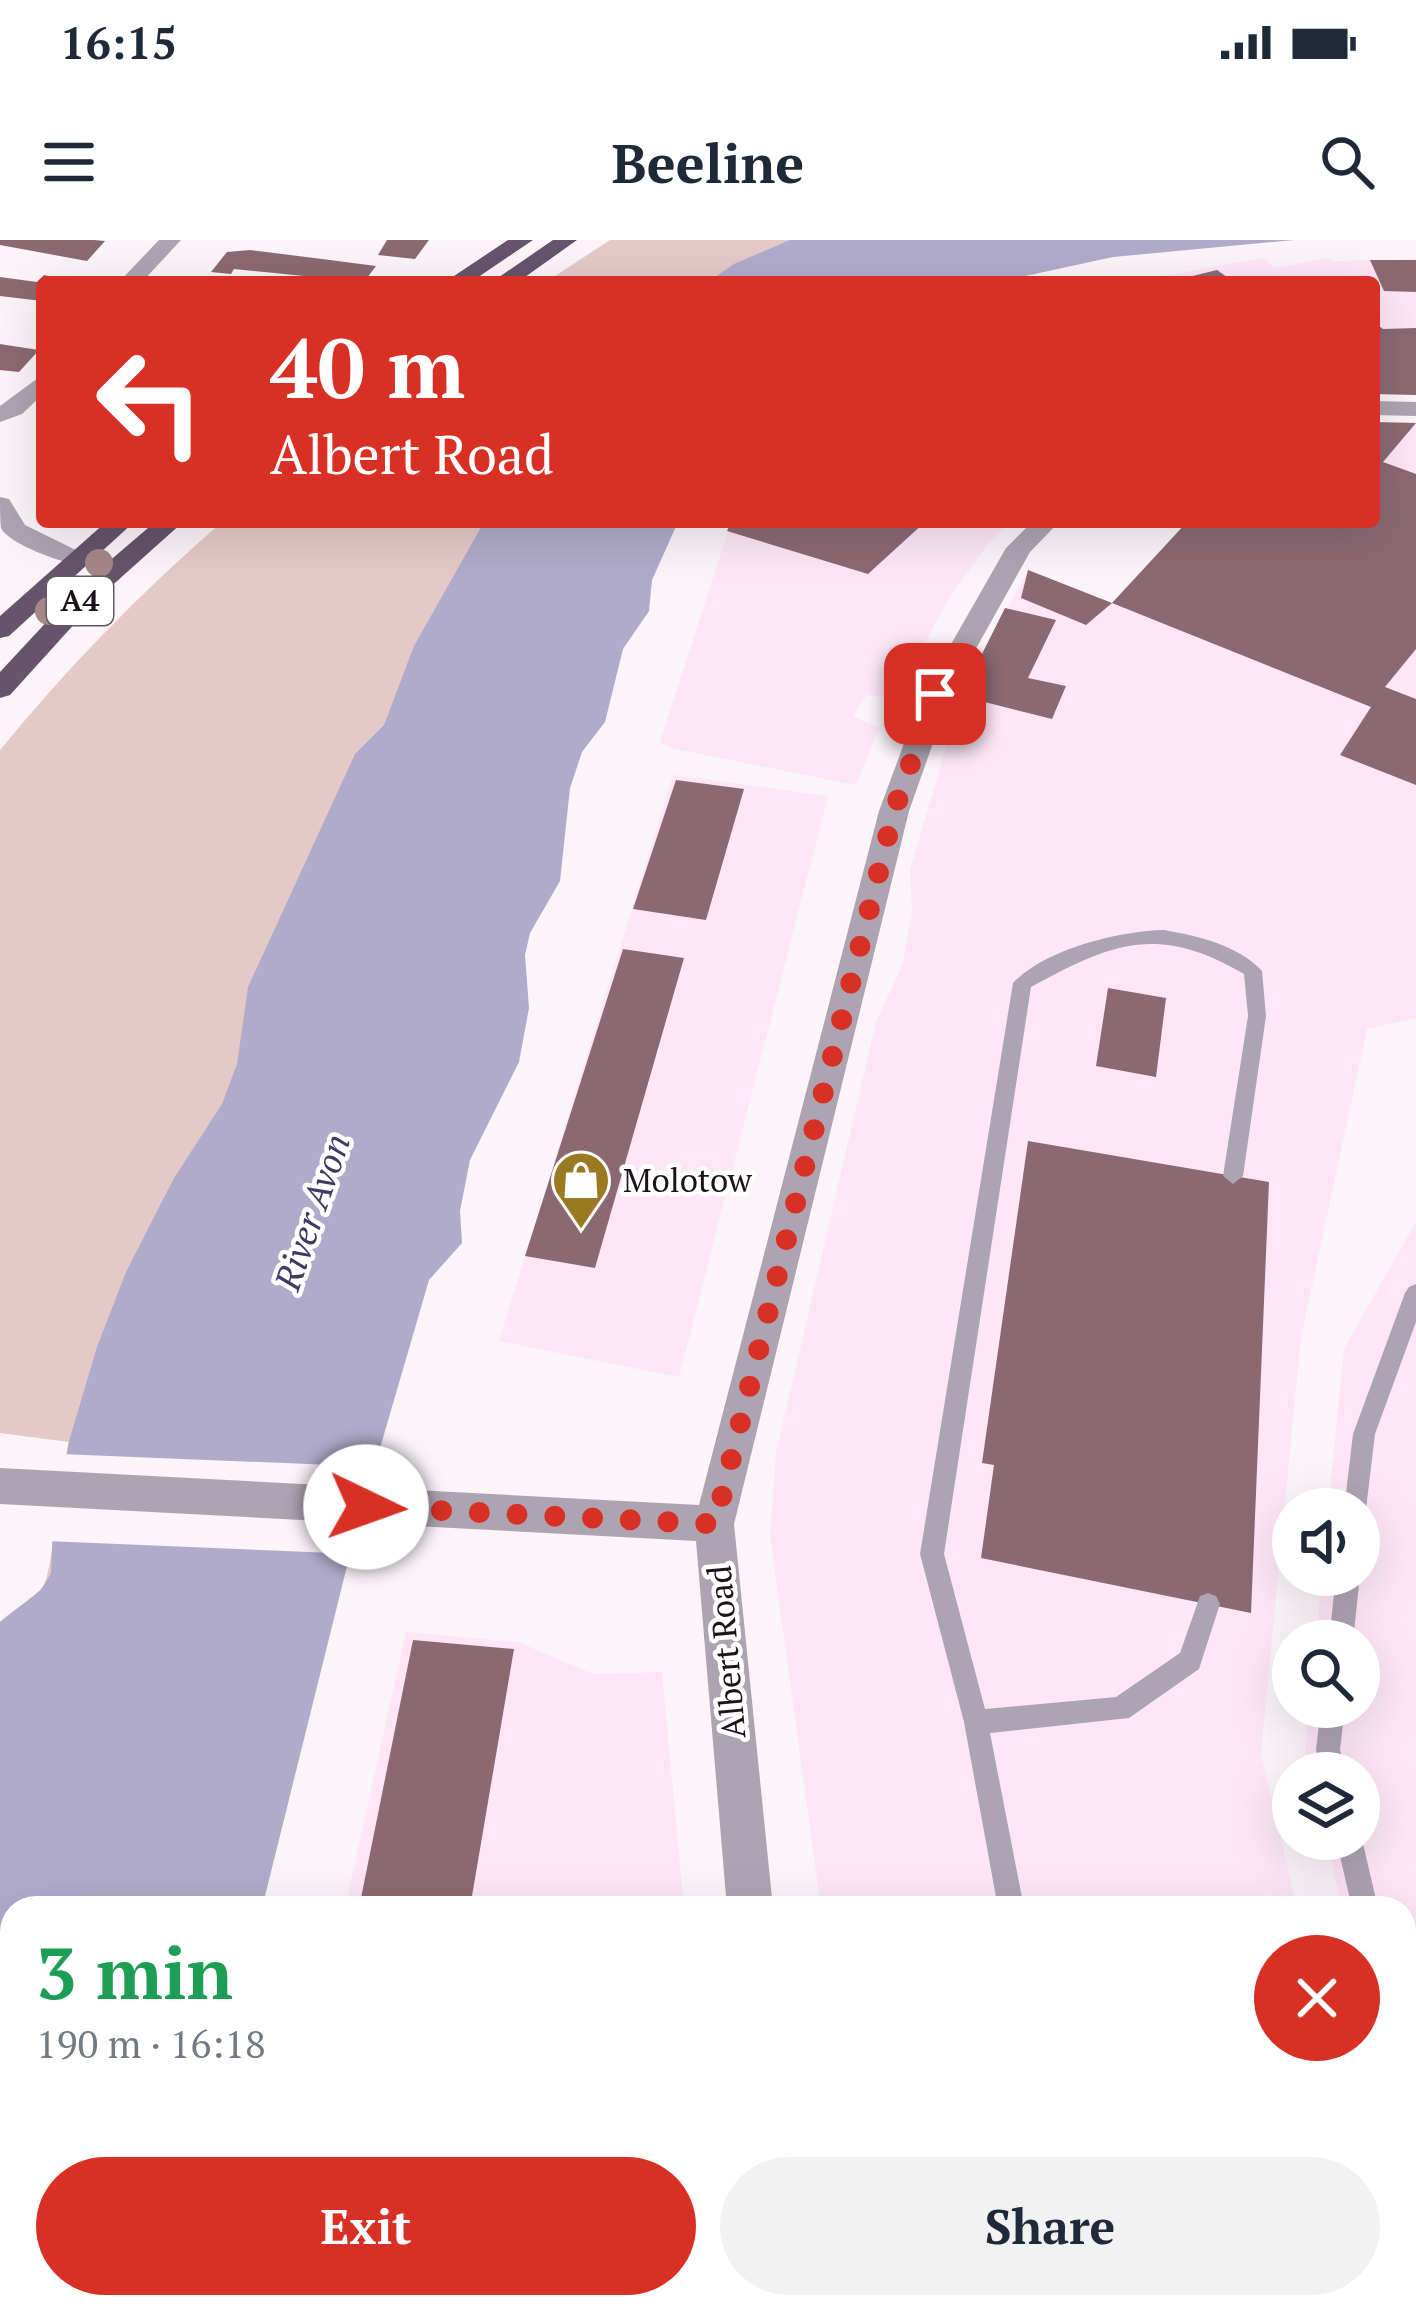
<!DOCTYPE html>
<meta charset="utf-8">
<style>
:root{--surface:#fff;--page:#f2f2f3;--text:#1f2937;--muted:#747a83;--accent:#d93025}
body{margin:0;font-family:"PT Serif",serif;background:var(--page);color:var(--text);height:100vh;display:flex;flex-direction:column;font-size:45px;white-space:nowrap}
*{box-sizing:border-box;margin:0}
p{font-size:39px;color:var(--muted)}
.icon{flex:none;width:66px;height:66px;fill:none;stroke:currentColor;stroke-width:2;stroke-linecap:round;stroke-linejoin:round}
.map{position:relative;flex:1;overflow:hidden}
.side{position:absolute;left:0px;top:1656px;width:1416px;height:423px;display:flex;flex-direction:column;background:var(--surface);border-radius:36px 36px 0 0;box-shadow:0 12px 48px #0002}
.side>*{flex:none}
.banner{position:absolute;left:36px;top:36px;width:1344px;height:252px;border-radius:12px;box-shadow:0 12px 48px #0002;background:#d93025;color:#fff;overflow:hidden}
.tools{position:absolute;left:1272px;top:1248px;display:grid;gap:24px}
.tools a{display:grid;place-items:center;width:108px;height:108px;border-radius:50%;background:var(--surface);box-shadow:0 12px 48px #0002;font-size:60px}
.pin{position:absolute;display:grid;place-items:center;width:102px;height:102px;color:#fff;margin:-51px;border-radius:24px;box-shadow:0 6px 18px #0006}
.me{position:absolute;width:132px;margin:-66px;rotate:93deg;stroke-linejoin:round;filter:drop-shadow(0 0 9px #0008)}
.turn{display:flex;align-items:center;gap:42px;height:252px;padding:0 36px;font-size:54px}
.turn .icon{width:156px;height:156px;stroke-width:2.5}
.turn b{display:block;font-size:84px;line-height:102px}
.round{display:grid;place-items:center;flex:none;width:126px;height:126px;border-radius:63px;background:var(--page)}
.overview{display:flex;align-items:center;justify-content:space-between;height:204px;padding:0 36px}
h1{font-size:72px;font-weight:700;line-height:90px;color:#1e9e55}
.button{display:flex;gap:24px;margin-top:auto;padding:24px 36px}
.button a{flex:1;height:138px;border-radius:72px;background:var(--accent);color:#fff;font-size:48px;font-weight:700;line-height:138px;text-align:center}
.button a+a{background:var(--page);color:var(--text)}
.status{display:flex;justify-content:space-between;align-items:center;height:84px;padding:0 60px;background:var(--surface);direction:ltr}
.status svg{height:33px;fill:currentColor}
header{display:flex;justify-content:space-between;align-items:center;height:156px;padding:0 36px;background:var(--surface);font-size:54px;font-weight:700}
.map>svg:first-child{display:block}
.built{fill:#fee6f7}
.green{fill:#e5c9c8}
.water{fill:#b0abca}
.pier{fill:#fbf4f9}
.building{fill:#8b6973}
.lines{fill:none;stroke-linecap:round;stroke-linejoin:round}
.service{fill:#ada4b1;fill-rule:evenodd}
.minor{fill:#ada4b1;fill-rule:evenodd}
.tertiary{fill:#ada4b1;fill-rule:evenodd}
.trunk{fill:#65546c;fill-rule:evenodd}
.tree{fill:#a68789}
.route{stroke:#d93025;stroke-width:21;stroke-dasharray:0 37.8}
.labels{text-anchor:middle;stroke-width:9;stroke-linejoin:round;paint-order:stroke}
.shield{fill:#fff;stroke:#61595f;stroke-width:3}
.shield-label{font-size:30px;font-weight:bold;fill:#1d121a}
.poi-label{font-size:33px;fill:#1d121a;stroke:#fff;text-anchor:start}
.street-label{font-size:33px;fill:#1d121a;stroke:#fff}
.water-label{font-size:36px;font-style:italic;fill:#433965;stroke:#fff}
</style>
<div class="status"><b>16:15</b><svg viewBox="0 0 49 12"><path d="M0 12V9h3v3zM5 12V6h3v6zM10 12V3h3v9zM15 12V0h3v12zM26 1h20v11H26zM47 4h2v5h-2z"/></svg></div>
<header><svg class="icon" aria-label="menu" viewBox="0 0 24 24"><path d="M4 6h16M4 12h16M4 18h16"/></svg>Beeline<svg class="icon" aria-label="search" viewBox="0 0 24 24"><circle cx="10" cy="10" r="6"/><path d="M15 15l6 6"/></svg></header>
<div class="map">
<svg width="1416" height="2078" viewBox="0 0 1416 2078">
<rect width="100%" height="100%" fill="#fbf4f9"/>
<!-- built -->
<g class="built">
<polygon points="1263,18 1275,28 1327,18 1332,21 1416,19 1416,155 1374,154 1374,42 1129,42"/>
<polygon points="1374,182 1416,183 1416,778 1367,789 1301,1097 1261,1513 1297,1668 821,1668 770,1296 776,1213 876,782 903,723 912,671 910,630 961,456 1028,330 1112,363 1187,282 1374,282"/>
<polygon points="731,282 1010,282 987,305 949,358 895,458 867,455 853,476 879,488 856,545 671,508 660,502"/>
<polygon points="673,535 828,556 679,1137 499,1101"/>
<polygon points="1416,982 1416,1975 1404,1925 1404,1668 1342,1668 1326,1599 1359,1599 1359,1533 1310,1533 1305,1513 1309,1467 1359,1467 1359,1401 1316,1401 1322,1335 1359,1335 1359,1269 1328,1269 1344,1109"/>
<polygon points="406,1392 518,1402 593,1434 662,1432 684,1668 345,1668"/>
<polygon points="256,2067 723,2067 724,2078 254,2078"/>
<polygon points="876,2067 1391,2067 1393,2078 878,2078"/>
</g>
<!-- green -->
<g class="green">
<polygon points="610,0 890,0 795,42 546,42"/>
<path d="M222 282H531L115 1361 0 1382C13 1369 34 1359 44 1345 51 1334 64 1225 69 1202L0 1193V510C68 427 141 352 222 282Z"/>
</g>
<!-- water -->
<g class="water">
<polygon points="790,0 1294,0 1113,17 997,42 708,42 734,24"/>
<polygon points="484,282 678,282 652,340 649,371 623,409 605,482 582,512 570,548 560,641 530,693 525,715 529,768 519,822 470,920 460,971 462,1003 429,1040 355,1294 262,1668 12,1668 12,2067 173,2067 171,2078 0,2078 0,1382 41,1350 51,1333 53,1283 69,1201 97,1107 126,1032 174,938 222,864 237,824 248,747 355,514 384,485 414,406"/>
</g>
<!-- pier -->
<polygon class="pier" points="60,1214 381,1227 357,1314 46,1301"/>
<!-- building -->
<g class="building">
<polygon points="0,0 94,0 105,1 87,21 0,5"/>
<polygon points="387,0 429,0 415,19 378,15"/>
<polygon points="250,10 322,19 376,26 364,42 234,29 231,34 211,32 227,12"/>
<polygon points="1370,20 1416,20 1416,52 1384,51"/>
<polygon points="1217,30 1234,42 1176,42 1176,40"/>
<polygon points="44,35 72,42 42,42 42,61 0,56 0,37 37,42"/>
<polygon points="1374,82 1383,89 1416,88 1416,155 1374,154 1374,142 1380,141 1374,135"/>
<polygon points="0,104 6,105 39,110 19,132 0,130"/>
<polygon points="1374,182 1416,183 1383,222 1416,234 1416,409 1385,447 1416,459 1416,545 1340,515 1371,467 1112,363 1187,282 1374,282"/>
<polygon points="731,282 925,282 868,334 727,291"/>
<polygon points="1028,330 1112,363 1086,385 1021,358"/>
<polygon points="1005,368 1056,380 1028,438 1066,446 1052,479 961,456"/>
<polygon points="676,540 744,549 706,680 633,669"/>
<polygon points="623,709 684,718 595,1028 525,1016"/>
<polygon points="1108,748 1166,758 1156,837 1096,826"/>
<polygon points="1028,901 1269,942 1251,1373 981,1318 994,1225 982,1223"/>
<polygon points="413,1400 514,1409 470,1668 359,1668"/>
<polygon points="277,2067 404,2067 402,2078 275,2078"/>
</g>
<g class="lines">
<!-- service -->
<g class="service">
<path d="M1164 690C1198 696 1238 705 1262 731L1266 776 1243 936 1233 944 1223 936 1248 776 1244 734C1159 684 1113 702 1031 747L944 1314 985 1469 1116 1457 1180 1413 1200 1356 1208 1353 1216 1356 1220 1364 1199 1429 1129 1478 990 1493 1024 1668H998L964 1482 920 1314 1013 743C1045 709 1119 691 1164 690Z"/>
<polygon points="1416,1044 1416,1082 1375,1194 1366,1269 1359,1278 1359,1269 1344,1269 1353,1194 1405,1053 1409,1047"/>
<polygon points="1359,1333 1360,1335 1353,1401 1329,1401 1336,1335"/>
<polygon points="1321,1467 1345,1467 1340,1510 1347,1533 1321,1533 1316,1510"/>
<polygon points="1359,1592 1362,1599 1378,1668 1352,1668 1336,1599 1359,1599"/>
<polygon points="1404,1794 1414,1798 1416,1804 1416,1854 1406,1850 1404,1845"/>
<polygon points="1075,2067 1105,2067 1107,2078 1077,2078"/>
</g>
<!-- minor -->
<g class="minor">
<polygon points="159,0 181,0 142,42 119,42"/>
<polygon points="42,135 42,155 22,174 0,182 0,166"/>
<path d="M0 257 9 259 25 285 84 314 88 319 84 324C69 327 7 303 1 288 0 279 0 266 0 257Z"/>
</g>
<!-- tertiary -->
<g class="tertiary">
<polygon points="1374,161 1416,162 1416,176 1374,175"/>
<polygon points="1032,282 1059,282 1030,312 950,455 909,571 734,1284 773,1668 727,1668 696,1301 0,1264 0,1228 699,1265 879,571 922,455 1006,308"/>
<polygon points="772,2067 822,2067 825,2078 773,2078"/>
</g>
<!-- trunk -->
<g class="trunk">
<polygon points="508,0 533,0 471,42 445,42"/>
<polygon points="553,0 577,0 518,42 492,42"/>
<polygon points="106,282 134,282 9,396 0,398 0,376"/>
<polygon points="155,282 183,282 97,359 10,455 0,458 0,432 79,347"/>
</g>
</g>
<!-- trees -->
<g class="tree">
<circle cx="99" cy="323" r="14"/>
<circle cx="49" cy="371" r="14"/>
</g>
<g class="lines">
<!-- route -->
<polyline class="route" points="366,1267 715,1284 894,571 935,454"/>
</g>
<!-- icons -->
<defs>
<symbol id="shop-pin" viewBox="-11 -11 22 30"><path d="M0 17L-7.5 6A9.5 9.5 0 1 1 7.5 6Z" fill="#9a7923" stroke="#fff"/><path d="M-5-2.5h2.3a2.7 3.5 0 0 1 5.4 0H5L5.5 6h-11ZM-1.5-2.5h3a1.5 2.3 0 0 0-3 0Z" fill="#fff"/></symbol>
</defs>
<g fill-rule="evenodd">
<use href="#shop-pin" x="548" y="907" width="66" height="90"/>
</g>
<g class="labels">
<!-- shield labels -->
<rect class="shield" x="47" y="337" width="66" height="48" rx="9"/>
<g class="shield-label">
<text x="80" y="371">A4</text>
</g>
<!-- poi labels -->
<g class="poi-label">
<text x="623" y="952">Molotow</text>
</g>
<!-- street labels -->
<g class="street-label">
<text transform="translate(726 1412) rotate(-95)" y="12">Albert Road</text>
</g>
<!-- water labels -->
<g class="water-label">
<text transform="translate(312 972) rotate(-71)" y="13">River Avon</text>
</g>
</g>
</svg>
<div class="tools">
<a><svg class="icon" aria-label="sound" viewBox="0 0 24 24"><path d="M4 9h4l5-4v14l-5-4H4zM17 9q2 3 0 6"/></svg></a>
<a><svg class="icon" aria-label="search" viewBox="0 0 24 24"><circle cx="10" cy="10" r="6"/><path d="M15 15l6 6"/></svg></a>
<a><svg class="icon" aria-label="layers" viewBox="0 0 24 24"><path d="M12 4l9 5-9 5-9-5zM3 14l9 5 9-5"/></svg></a>
</div>
<div class="pin" style="left:935px;top:454px;background:#d93025"><svg class="icon" aria-label="arrive" viewBox="0 0 24 24"><path d="M6 21V4h12l-3 4 3 4H6"/></svg></div>
<svg class="me" style="left:366px;top:1267px" viewBox="-20 -20 40 40"><circle r="19" fill="#fff"/><path d="M0-13L10 11 0 6-10 11z" fill="#d93025"/></svg>
<div class="banner">
<div class="turn"><svg class="icon" aria-label="left" viewBox="0 0 24 24"><path d="M17 20v-9H6M10 6l-5 5 5 5"/></svg><div><b>40 m</b>Albert Road</div></div>
</div>
<section class="side">
<div class="overview"><div><h1>3 min</h1><p>190 m · 16:18</p></div><a class="round" style="background:#d93025;color:#fff"><svg class="icon" aria-label="close" viewBox="0 0 24 24"><path d="M6 6l12 12M18 6L6 18"/></svg></a></div>
<div class="button"><a>Exit</a><a>Share</a></div>
</section>
</div>
